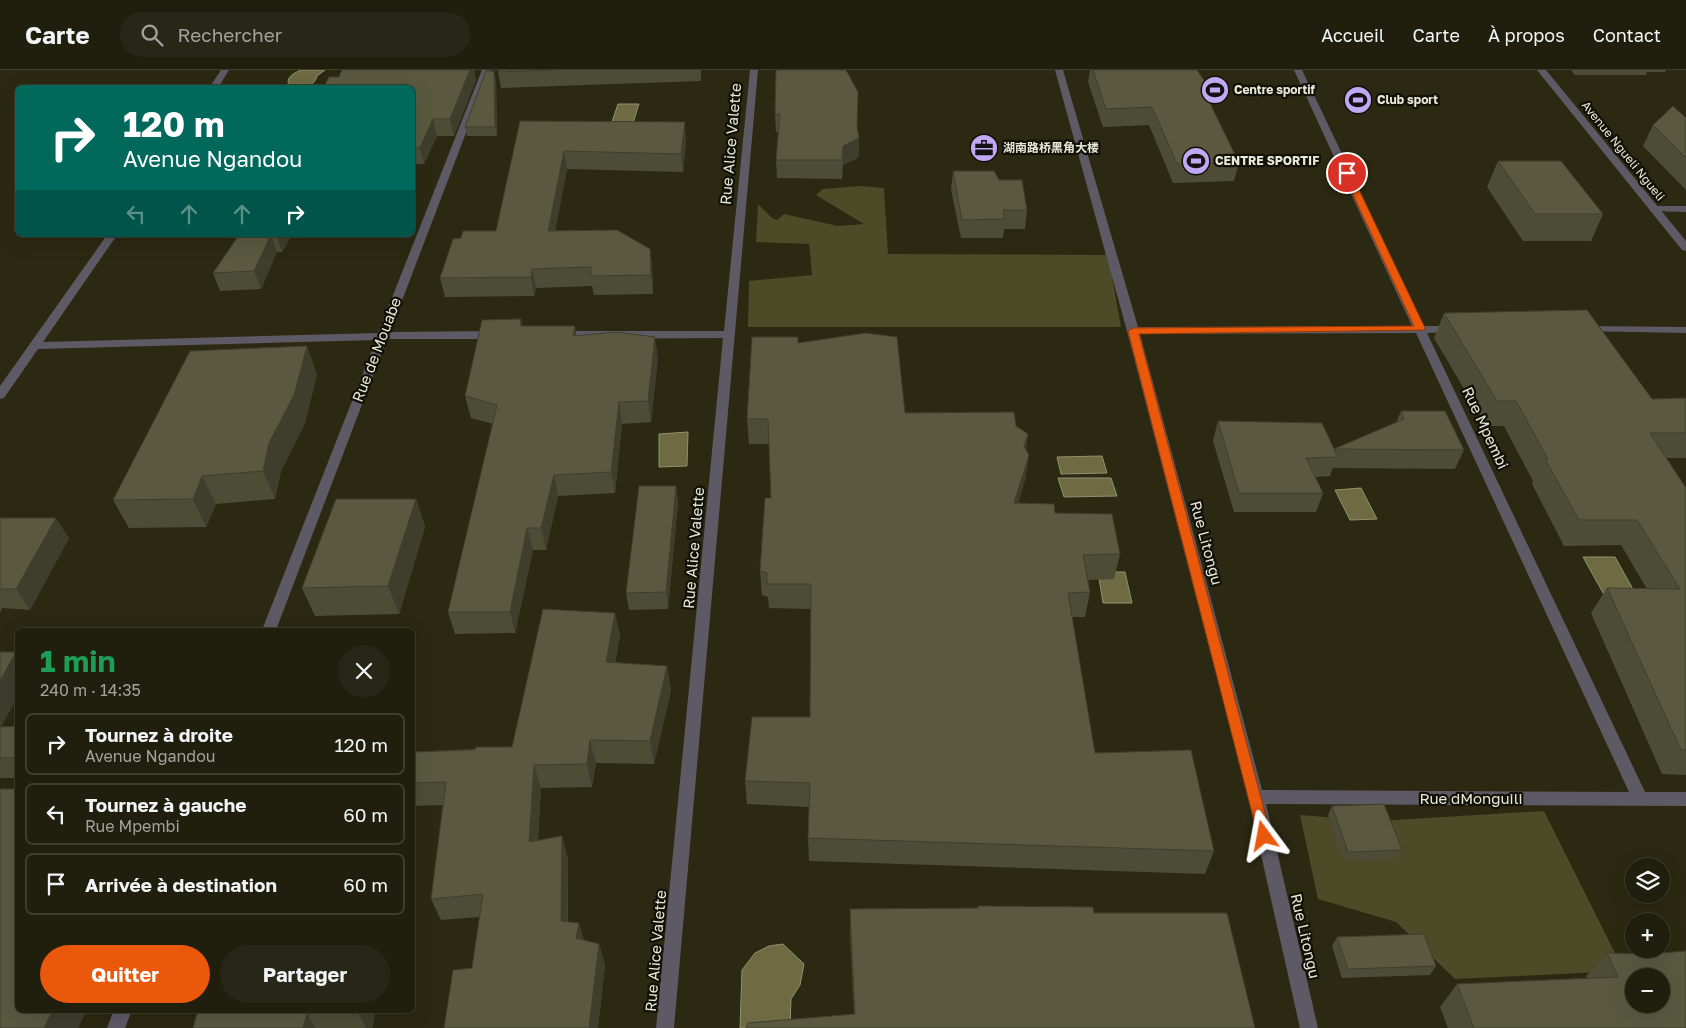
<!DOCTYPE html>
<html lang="fr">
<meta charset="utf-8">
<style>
:root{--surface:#201f0e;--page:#282717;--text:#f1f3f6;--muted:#a2a29e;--line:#3d3d2e;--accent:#ea580c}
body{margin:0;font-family:"Golos Text","Noto Sans SC",sans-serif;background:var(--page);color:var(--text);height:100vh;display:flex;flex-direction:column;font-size:19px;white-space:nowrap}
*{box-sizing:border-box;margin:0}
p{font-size:16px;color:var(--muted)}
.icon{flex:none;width:28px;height:28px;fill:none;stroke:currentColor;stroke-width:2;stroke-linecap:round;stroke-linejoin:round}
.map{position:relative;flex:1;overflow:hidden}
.details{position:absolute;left:15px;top:558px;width:400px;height:385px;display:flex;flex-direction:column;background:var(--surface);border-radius:8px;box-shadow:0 5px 20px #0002,0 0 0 1px var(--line)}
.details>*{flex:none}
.guide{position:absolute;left:15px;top:15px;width:400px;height:152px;border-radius:8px;box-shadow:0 5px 20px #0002,0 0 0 1px var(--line);background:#00695c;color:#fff;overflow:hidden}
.tools{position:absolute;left:1625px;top:788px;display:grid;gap:10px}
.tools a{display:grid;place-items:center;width:45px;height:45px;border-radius:50%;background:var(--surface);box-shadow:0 5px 20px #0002,0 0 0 1px var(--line);font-size:25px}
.pin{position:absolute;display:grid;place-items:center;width:42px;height:42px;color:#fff;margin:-21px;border:2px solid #fff;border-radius:50%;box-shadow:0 1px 5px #0007}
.me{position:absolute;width:55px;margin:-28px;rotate:347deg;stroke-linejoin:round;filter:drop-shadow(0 0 4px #0008)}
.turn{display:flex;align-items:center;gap:18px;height:105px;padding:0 25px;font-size:22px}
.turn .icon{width:65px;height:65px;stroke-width:2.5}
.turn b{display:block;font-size:35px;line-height:42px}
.lanes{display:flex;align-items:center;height:48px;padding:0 25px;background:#0003;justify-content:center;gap:25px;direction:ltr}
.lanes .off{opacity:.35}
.round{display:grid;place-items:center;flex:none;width:52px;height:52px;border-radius:26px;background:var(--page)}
.headline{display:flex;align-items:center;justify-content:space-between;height:85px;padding:0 25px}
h1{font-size:30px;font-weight:700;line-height:38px;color:#1e9e55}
.primary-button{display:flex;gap:10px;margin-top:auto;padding:10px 25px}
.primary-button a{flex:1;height:58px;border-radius:30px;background:var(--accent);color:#fff;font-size:20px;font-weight:700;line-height:58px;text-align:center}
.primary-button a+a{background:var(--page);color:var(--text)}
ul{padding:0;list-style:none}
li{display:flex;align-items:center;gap:15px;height:62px;margin:0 10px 8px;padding:0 15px;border:2px solid var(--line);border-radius:8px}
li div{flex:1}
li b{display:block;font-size:19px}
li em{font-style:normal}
header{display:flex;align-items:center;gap:30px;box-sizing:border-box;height:70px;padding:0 25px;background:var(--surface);border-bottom:1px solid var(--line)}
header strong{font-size:24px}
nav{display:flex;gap:28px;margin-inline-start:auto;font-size:18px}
.search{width:350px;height:45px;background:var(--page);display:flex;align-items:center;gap:12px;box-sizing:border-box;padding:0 18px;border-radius:28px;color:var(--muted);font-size:19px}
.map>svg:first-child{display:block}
.green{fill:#4c4a27}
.water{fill:#6e6b43;stroke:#939070}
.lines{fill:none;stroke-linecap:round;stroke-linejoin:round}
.minor{fill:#5d5a65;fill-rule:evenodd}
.tertiary{fill:#5d5a65;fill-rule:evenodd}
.wall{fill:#4d4d37}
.shaded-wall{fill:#3f3e2d}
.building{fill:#5a5940;stroke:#3f3e2d;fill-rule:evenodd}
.route{fill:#ea580c;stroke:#983908}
.labels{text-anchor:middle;stroke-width:4.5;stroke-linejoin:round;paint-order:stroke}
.far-poi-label{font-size:12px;font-weight:bold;fill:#e8e8da;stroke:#121108;text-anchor:start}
.far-street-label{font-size:12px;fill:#e8e8da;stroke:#121108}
.street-label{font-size:15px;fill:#e8e8da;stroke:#121108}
</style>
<header>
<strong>Carte</strong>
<div class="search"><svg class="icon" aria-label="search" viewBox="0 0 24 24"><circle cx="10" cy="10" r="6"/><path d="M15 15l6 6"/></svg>Rechercher</div>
<nav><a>Accueil</a><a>Carte</a><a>À propos</a><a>Contact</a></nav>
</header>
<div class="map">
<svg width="1686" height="958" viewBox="0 0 1686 958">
<rect width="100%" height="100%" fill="#2b2912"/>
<!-- green -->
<g class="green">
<polygon points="860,116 884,118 888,184 1108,185 1121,257 748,257 749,211 812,205 809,174 756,172 758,134 772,148 777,150 784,144 838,156 864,154 816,125 823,119"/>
<polygon points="1544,741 1624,901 1455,909 1396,852 1318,829 1300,745 1377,751"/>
</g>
<!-- water -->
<g class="water">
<path d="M301 0H325L317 6C314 19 297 19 288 13 288 5 295 3 301 0Z"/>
<polygon points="618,34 639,34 633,53 612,52"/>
<polygon points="688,362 687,396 659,397 659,364"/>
<polygon points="1102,386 1107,403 1061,404 1057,387"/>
<polygon points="1058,408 1111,408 1117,426 1064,427"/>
<polygon points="1361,418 1377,449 1350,450 1335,420"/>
<polygon points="1583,487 1615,487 1639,530 1607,530"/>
<polygon points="1098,502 1125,502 1132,533 1103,533"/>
<polygon points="783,874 804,894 800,915 791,929 790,958 740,958 742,900 755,883 769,876"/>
</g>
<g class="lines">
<!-- minor -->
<g class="minor">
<polygon points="221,0 229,0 218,18 209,18"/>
<polygon points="482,0 490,0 390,262 498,261 504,265 498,269 387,269 276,560 262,560 376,270 38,279 4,328 0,329 0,316 107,165 117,165 43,272 378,263"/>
<polygon points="750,0 758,0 674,958 656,958 723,268 559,269 553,265 559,261 724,261"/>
<path d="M1055 0H1063L1138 257 1412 256 1294 0H1302L1424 256H1455L1461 259 1455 262 1427 263 1645 722H1686V736L1266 734 1318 958H1300L1248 727 1127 261ZM1416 263 1629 722 1262 720 1140 264Z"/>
<polygon points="1654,136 1686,136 1686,142 1650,141 1649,139 1650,137"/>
<polygon points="1584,256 1686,257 1686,263 1580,261 1578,259"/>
<polygon points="114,940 132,940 125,958 107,958"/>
</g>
<!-- tertiary -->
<polygon class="tertiary" points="1537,0 1546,0 1686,171 1686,181 1682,180"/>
</g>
<!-- wall -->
<g class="wall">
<polygon points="499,0 701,0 701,11 501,18 498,2"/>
<polygon points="776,0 857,58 859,68 859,87 843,95 842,109 777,108 776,90 779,62 776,62 775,44"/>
<polygon points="1090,0 1197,0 1214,25 1211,36 1239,93 1234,111 1173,113 1149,55 1103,57 1088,12"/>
<polygon points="1571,0 1666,0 1665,2 1647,2 1646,5 1575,5"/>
<polygon points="494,1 496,11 497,66 467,66 465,57"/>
<polygon points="476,10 454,66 437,66 424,94 412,94 412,18"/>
<polygon points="1686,48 1686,120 1643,76 1653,55"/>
<polygon points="520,51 686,70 683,102 567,99 555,160 650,179 652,198 653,224 594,225 592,216 536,218 534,226 445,227 440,208 461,168 496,161"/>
<polygon points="1498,91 1603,144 1591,171 1523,171 1487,117"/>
<polygon points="953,101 999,110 1027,140 1025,159 1004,159 1003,168 961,168 951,120"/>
<polygon points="239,165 292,165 282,182 277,182 261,219 220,221 213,203"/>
<polygon points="1444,243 1652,329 1686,328 1686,388 1666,388 1686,418 1686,705 1662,704 1591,543 1607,518 1647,519 1621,475 1564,476 1532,414 1533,411 1504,356 1486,356 1434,268"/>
<polygon points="521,249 522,256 576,266 658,288 651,352 622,354 615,423 558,426 546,480 533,480 515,563 455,564 448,542 493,354 471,348 465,326"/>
<polygon points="798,273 905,343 1016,356 1028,364 1026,379 1029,385 1025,410 1018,433 1055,443 1120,484 1114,509 1088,510 1090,522 1085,547 1072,547 1095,683 1214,781 1205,804 809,791 808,768 809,737 747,734 745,711 810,647 811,539 769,538 768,527 762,525 760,501 771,428 769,374 749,374 747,349"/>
<polygon points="317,304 305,353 281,401 275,429 216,434 206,457 129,458 113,430"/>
<polygon points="1401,341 1464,380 1455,399 1333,398 1330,406 1315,407 1323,423 1316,442 1234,442 1213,371 1218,351 1334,379 1396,353"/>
<polygon points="676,416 678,433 668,539 629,540 626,523"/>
<polygon points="416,429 425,457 399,544 315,546 302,518"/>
<polygon points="0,448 69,468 30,540 2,538 0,543"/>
<polygon points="615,543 620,566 615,593 667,596 671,620 654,694 596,693 592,717 541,718 538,770 568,788 568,852 584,870 599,874 605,895 598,958 444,958 472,898 479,847 441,850 431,829 443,735 412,736 412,682 512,677"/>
<polygon points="0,582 1,657 18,656 18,708 0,708"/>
<polygon points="1332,736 1402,780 1396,789 1343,791 1328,745"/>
<polygon points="850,839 1094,843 1227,843 854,944 850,864"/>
<polygon points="1337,867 1436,896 1430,905 1342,908 1332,876"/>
<polygon points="1607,883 1646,884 1686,958 1448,958 1440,937 1457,914 1587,908 1586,906"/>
<polygon points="198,940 376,940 372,958 193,958"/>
</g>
<!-- shaded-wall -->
<g class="shaded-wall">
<polygon points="470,0 474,0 476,10 454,66 450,49"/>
<polygon points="494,1 496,11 497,66 495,57"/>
<polygon points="433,49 437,66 424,94 420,78"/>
<polygon points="685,52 686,70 683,102 681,84"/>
<polygon points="859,68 859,87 843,95 842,109 843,76"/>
<polygon points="564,81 567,99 552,179 548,161"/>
<polygon points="271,165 277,182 261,219 254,201"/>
<polygon points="276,165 292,165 282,182"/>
<polygon points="650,179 652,198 653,224 651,205"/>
<polygon points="532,199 536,218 534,226 531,207"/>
<polygon points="575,256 578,277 573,266"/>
<polygon points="655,267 658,288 651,352 648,331"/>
<polygon points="307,276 317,304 305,353 281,401 275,429 263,401 269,373"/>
<polygon points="619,332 622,354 615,423 611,402"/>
<polygon points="1028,364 1024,389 1024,376"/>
<polygon points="1029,385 1025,410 1011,458 1014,433"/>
<polygon points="554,405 558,426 546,480 541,458"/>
<polygon points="202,406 216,434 206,457 193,429"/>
<polygon points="676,416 678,433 668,539 666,522"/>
<polygon points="416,429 425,457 399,544 388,516"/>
<polygon points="56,448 69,468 30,540 16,519"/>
<polygon points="527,458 533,480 515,563 510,542"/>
<polygon points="615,543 620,566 611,616 606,592"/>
<polygon points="16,582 18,584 18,626 0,659 0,611"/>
<polygon points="667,596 671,620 654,694 650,671"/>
<polygon points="590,670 596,693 592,717 587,694"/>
<polygon points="534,695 541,718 536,794 529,772"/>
<polygon points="562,766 568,788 567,872 561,851"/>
<polygon points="579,853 585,874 576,868"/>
<polygon points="599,874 605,895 598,958 589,958"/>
<polygon points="53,940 87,940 78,958 44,958"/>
<polygon points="356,940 376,940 372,958 366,958"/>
<polygon points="307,944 316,958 303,958"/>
</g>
<!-- building -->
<g class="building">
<polygon points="342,0 470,0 450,49 433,49 420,78 412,78 412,18 323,18 329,7 339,7"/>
<polygon points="499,0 555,0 498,2"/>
<polygon points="776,0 846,0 858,22 857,56 859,68 843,76 842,90 776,90 780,44 775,44"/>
<polygon points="1093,0 1197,0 1214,25 1206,25 1239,93 1177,94 1152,37 1106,39"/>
<polygon points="486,1 494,1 495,57 465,57"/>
<polygon points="1673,36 1686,48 1686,88 1653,55"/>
<polygon points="520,51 685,52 681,84 564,81 548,161 617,160 650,179 651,205 591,206 591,197 532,199 531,207 440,208 453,169 461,168 463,161 496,161"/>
<polygon points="1498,91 1561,91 1603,144 1535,144"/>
<polygon points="953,101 994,101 999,110 1022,110 1027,140 1003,140 1005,149 962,150"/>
<polygon points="239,165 276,165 271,165 254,201 213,203"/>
<polygon points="1587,240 1652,329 1686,328 1686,363 1650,363 1686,418 1686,680 1681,680 1607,518 1680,519 1637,450 1579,450 1545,389 1548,389 1516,331 1497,331 1444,243"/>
<polygon points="521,249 520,256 575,256 573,266 616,262 655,267 648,331 619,332 611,402 554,405 541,458 527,458 510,542 448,542 497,335 465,326 482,250"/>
<polygon points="865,263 897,267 905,343 1014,342 1016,356 1028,364 1024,376 1029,385 1014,433 1054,434 1055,443 1112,444 1120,484 1083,485 1090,522 1068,523 1095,683 1191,680 1214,781 808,768 810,713 745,711 752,647 810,647 811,514 767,514 767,503 760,501 765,428 771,428 768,349 747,349 752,267 798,267 798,273"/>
<polygon points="307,276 294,325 269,373 263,401 202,406 193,429 113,430 190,281"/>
<polygon points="1401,341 1445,341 1464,380 1334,379 1337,387 1306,388 1323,423 1239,423 1218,351 1322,353 1334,379 1404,349"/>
<polygon points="639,416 676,416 666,522 626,523"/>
<polygon points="336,429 416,429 388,516 302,518"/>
<polygon points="0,448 56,448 16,519 0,519"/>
<polygon points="543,539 615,543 606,592 667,596 650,671 590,670 587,694 534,695 529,772 562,766 561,851 579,853 576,868 599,874 589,958 444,958 453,900 472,898 483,824 431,829 446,712 412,713 412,682 475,680 476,677 512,677"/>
<polygon points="0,582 16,582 0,611"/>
<polygon points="18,656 17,688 0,688 0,657"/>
<polygon points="0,719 18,719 18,940 53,940 44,958 0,958"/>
<polygon points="1384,734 1402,780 1348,782 1332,736"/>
<polygon points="978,836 1093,837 1094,843 1227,843 1255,958 746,958 748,953 855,944 850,839 978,838"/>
<polygon points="1424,864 1436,896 1348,899 1337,867"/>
<path d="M1686 881V958H1474L1457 914 1618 907 1607 883 1646 884ZM1634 906H1661V934H1634Z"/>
<polygon points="198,940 356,940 307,944 303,958 193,958"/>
</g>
<!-- route -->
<polygon class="route" points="1347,101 1351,103 1425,258 1424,260 1139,264 1271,766 1269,770 1264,772 1260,770 1258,766 1128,261 1133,258 1414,256 1343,103"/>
<!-- icons -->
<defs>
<symbol id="stadium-disc" viewBox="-11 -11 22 22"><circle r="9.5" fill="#c1a8f3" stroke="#121108"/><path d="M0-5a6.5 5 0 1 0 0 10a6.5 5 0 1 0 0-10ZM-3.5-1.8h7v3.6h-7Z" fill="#111"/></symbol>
<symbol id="office-disc" viewBox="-11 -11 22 22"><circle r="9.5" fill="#c1a8f3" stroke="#121108"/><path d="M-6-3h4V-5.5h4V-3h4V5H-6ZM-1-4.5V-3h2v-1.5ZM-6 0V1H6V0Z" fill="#111"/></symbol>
</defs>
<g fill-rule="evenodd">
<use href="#stadium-disc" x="1199" y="4" width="32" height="32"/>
<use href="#stadium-disc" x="1342" y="14" width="32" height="32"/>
<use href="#office-disc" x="968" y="62" width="32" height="32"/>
<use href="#stadium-disc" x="1180" y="75" width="32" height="32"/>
</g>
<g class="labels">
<!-- far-poi labels -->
<g class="far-poi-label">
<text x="1234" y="24">Centre sportif</text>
<text x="1377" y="34">Club sport</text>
<text x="1003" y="82">湖南路桥黑角大楼</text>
<text x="1215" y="95">CENTRE SPORTIF</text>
</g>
<!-- far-street labels -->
<g class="far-street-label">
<text transform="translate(1623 81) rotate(51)" y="4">Avenue Ngueli Ngueli</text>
</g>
<!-- street labels -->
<g class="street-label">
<text transform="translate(731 74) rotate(-85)" y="5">Rue Alice Valette</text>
<text transform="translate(377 280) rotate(-69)" y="5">Rue de Mouabe</text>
<text transform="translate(1485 358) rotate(65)" y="5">Rue Mpembi</text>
<text transform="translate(1206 473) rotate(75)" y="5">Rue Litongu</text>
<text transform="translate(694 478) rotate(-85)" y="5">Rue Alice Valette</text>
<text x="1471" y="734">Rue dMonguili</text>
<text transform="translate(1305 866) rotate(77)" y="5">Rue Litongu</text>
<text transform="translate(656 881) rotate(-85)" y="5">Rue Alice Valette</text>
</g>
</g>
</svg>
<div class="tools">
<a><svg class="icon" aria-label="layers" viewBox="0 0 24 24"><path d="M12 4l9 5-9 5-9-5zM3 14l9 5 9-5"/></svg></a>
<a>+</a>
<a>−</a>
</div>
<div class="pin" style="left:1347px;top:103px;background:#d93025"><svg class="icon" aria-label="arrive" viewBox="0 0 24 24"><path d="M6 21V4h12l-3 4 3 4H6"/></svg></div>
<svg class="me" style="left:1264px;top:766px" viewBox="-20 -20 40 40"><path d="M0-17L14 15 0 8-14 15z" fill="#ea580c" stroke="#fff" stroke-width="4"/></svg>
<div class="guide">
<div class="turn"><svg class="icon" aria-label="right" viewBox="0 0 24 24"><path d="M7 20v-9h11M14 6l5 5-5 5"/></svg><div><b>120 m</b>Avenue Ngandou</div></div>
<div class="lanes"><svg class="icon off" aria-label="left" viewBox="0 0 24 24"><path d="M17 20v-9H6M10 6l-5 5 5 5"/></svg><svg class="icon off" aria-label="ahead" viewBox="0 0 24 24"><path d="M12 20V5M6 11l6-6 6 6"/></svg><svg class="icon off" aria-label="ahead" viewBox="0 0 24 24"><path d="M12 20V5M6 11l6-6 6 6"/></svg><svg class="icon" aria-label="right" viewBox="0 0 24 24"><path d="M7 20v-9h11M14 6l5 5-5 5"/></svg></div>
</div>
<section class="details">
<div class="headline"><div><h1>1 min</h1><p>240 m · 14:35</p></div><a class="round"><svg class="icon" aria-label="close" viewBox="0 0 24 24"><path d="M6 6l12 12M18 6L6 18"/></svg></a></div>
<ul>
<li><svg class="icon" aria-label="right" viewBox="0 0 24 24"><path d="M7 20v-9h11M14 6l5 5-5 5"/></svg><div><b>Tournez à droite</b><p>Avenue Ngandou</p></div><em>120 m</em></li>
<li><svg class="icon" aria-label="left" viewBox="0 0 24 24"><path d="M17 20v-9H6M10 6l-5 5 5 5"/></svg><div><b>Tournez à gauche</b><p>Rue Mpembi</p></div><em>60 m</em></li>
<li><svg class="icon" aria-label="arrive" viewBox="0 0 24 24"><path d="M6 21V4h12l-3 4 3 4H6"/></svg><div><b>Arrivée à destination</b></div><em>60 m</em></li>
</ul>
<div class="primary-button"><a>Quitter</a><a>Partager</a></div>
</section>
</div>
